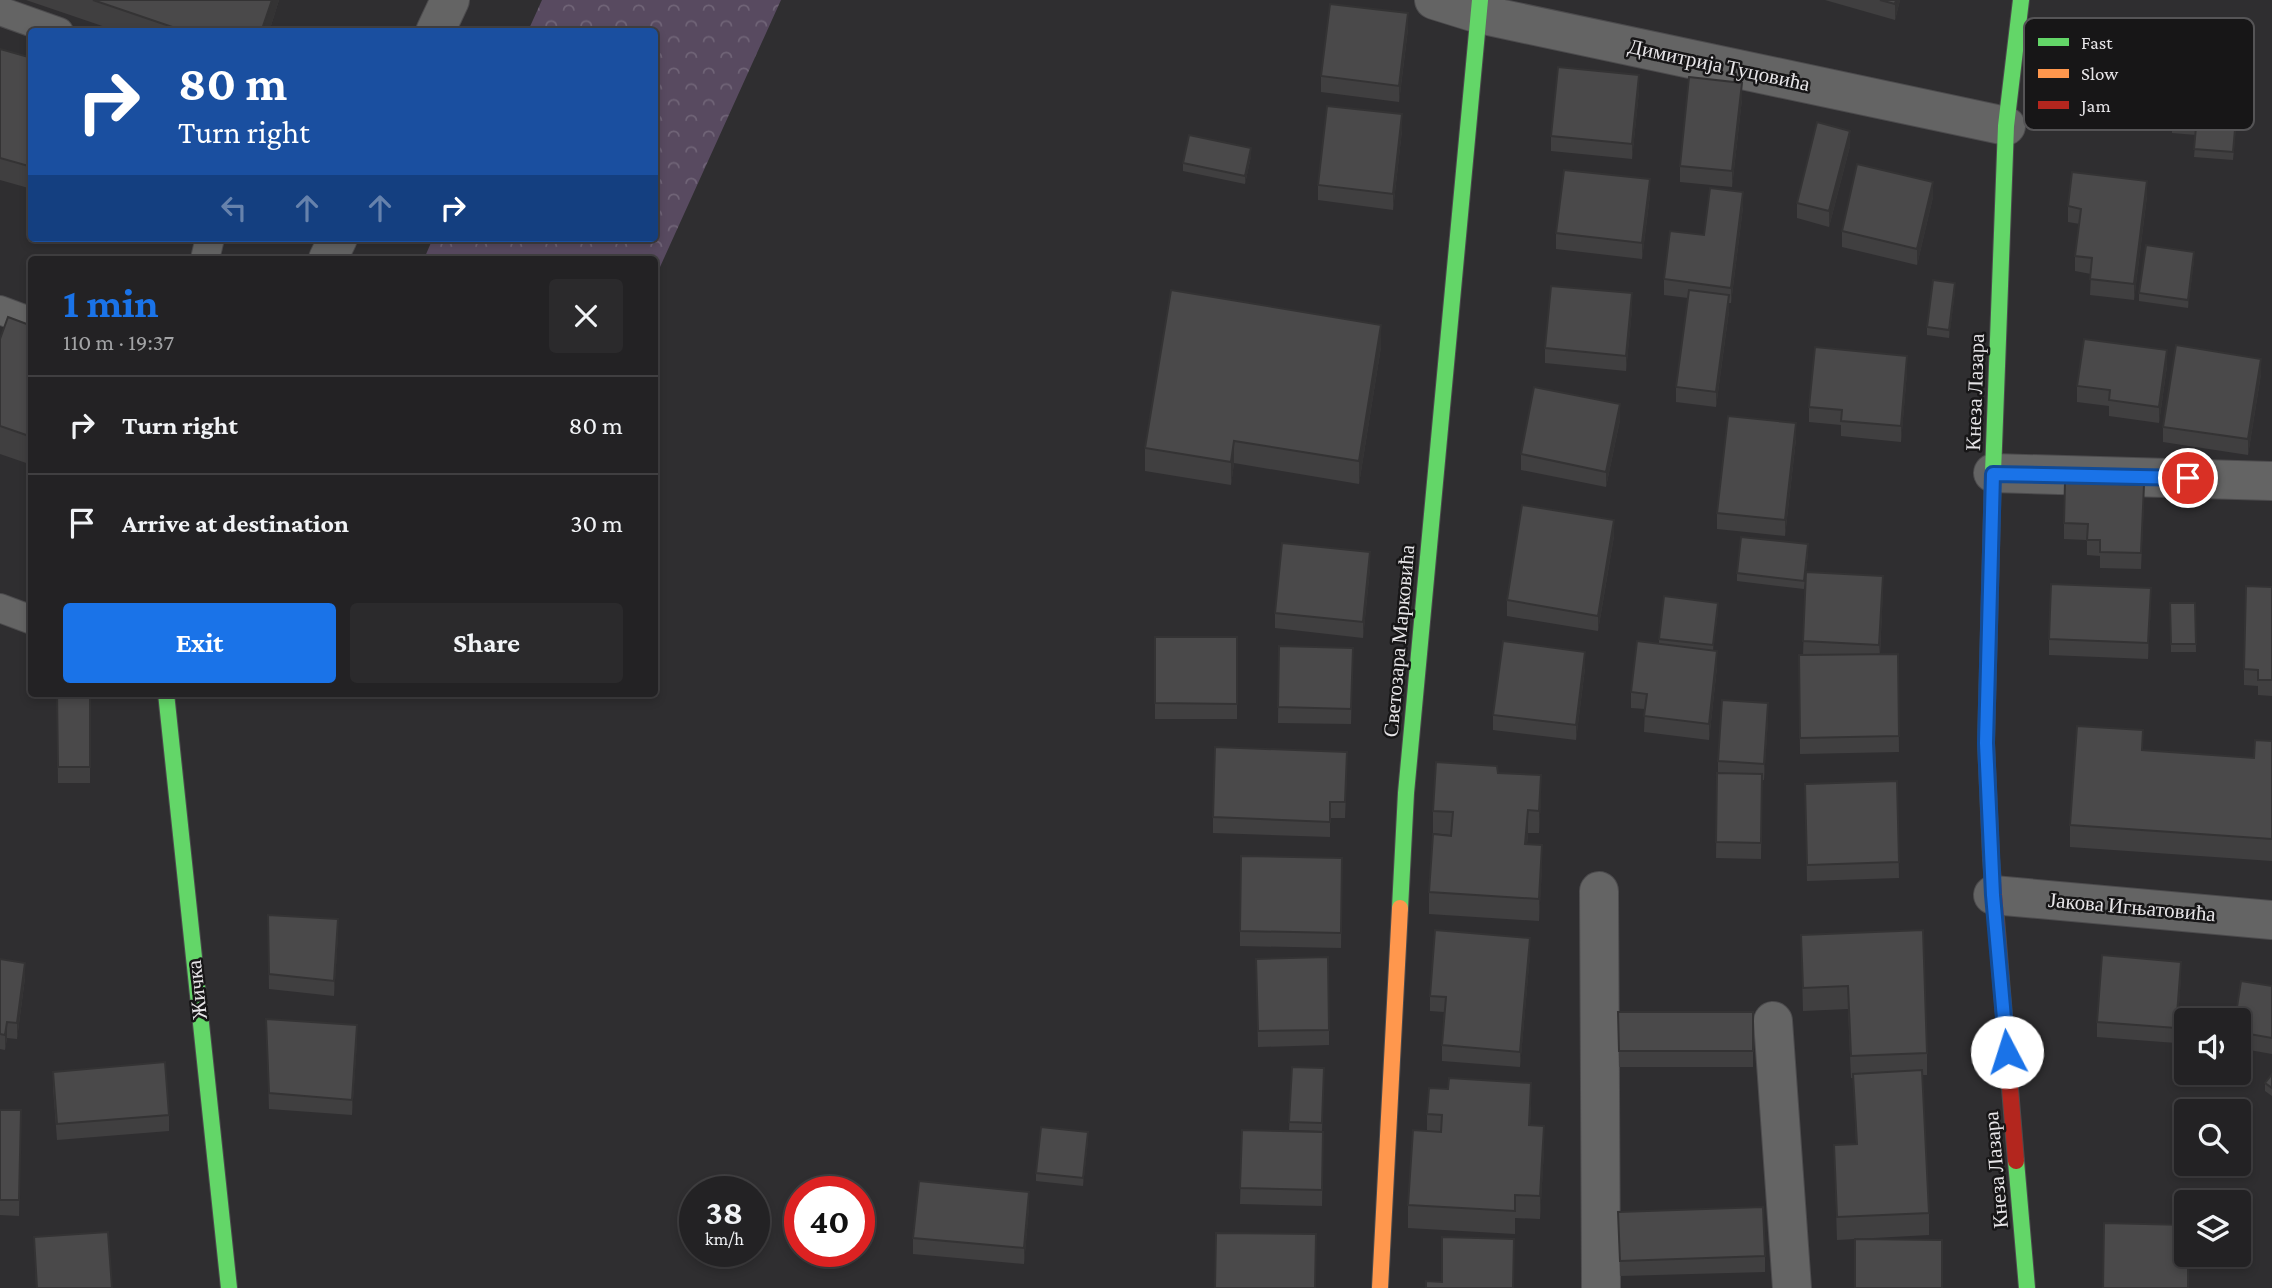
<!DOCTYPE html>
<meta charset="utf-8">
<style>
:root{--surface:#232224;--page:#2b2a2c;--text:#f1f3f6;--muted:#a3a4a6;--line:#403f41;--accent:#1a73e8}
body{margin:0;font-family:"Crimson Pro",serif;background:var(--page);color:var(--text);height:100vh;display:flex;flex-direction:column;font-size:26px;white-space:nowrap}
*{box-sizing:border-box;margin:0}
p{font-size:23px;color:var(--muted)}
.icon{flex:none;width:38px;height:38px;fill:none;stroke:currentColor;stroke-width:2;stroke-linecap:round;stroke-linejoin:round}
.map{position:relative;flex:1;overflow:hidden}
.side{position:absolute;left:28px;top:256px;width:630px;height:441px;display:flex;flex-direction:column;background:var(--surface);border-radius:7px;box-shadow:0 4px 10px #0003,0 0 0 2px var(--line)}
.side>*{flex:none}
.hud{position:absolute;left:28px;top:28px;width:630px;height:214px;border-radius:7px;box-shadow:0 4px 10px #0003,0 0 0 2px var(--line);background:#1a4fa0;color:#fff;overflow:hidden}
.tools{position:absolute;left:2174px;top:1008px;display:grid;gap:14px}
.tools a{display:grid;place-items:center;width:77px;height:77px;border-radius:7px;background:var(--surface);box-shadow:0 4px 10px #0003,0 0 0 2px var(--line);font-size:35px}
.speed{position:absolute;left:679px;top:1176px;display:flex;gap:14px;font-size:35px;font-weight:700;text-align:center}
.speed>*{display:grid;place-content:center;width:91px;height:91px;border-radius:50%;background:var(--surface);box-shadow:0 4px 10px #0003,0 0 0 2px var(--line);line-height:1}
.speed small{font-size:18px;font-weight:400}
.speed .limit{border:10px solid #d22;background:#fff;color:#111}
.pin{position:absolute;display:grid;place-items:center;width:60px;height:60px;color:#fff;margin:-30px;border:4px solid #fff;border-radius:50%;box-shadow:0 2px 7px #0007}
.me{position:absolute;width:77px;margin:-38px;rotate:355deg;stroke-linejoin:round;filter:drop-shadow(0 0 5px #0008)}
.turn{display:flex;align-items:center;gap:24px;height:147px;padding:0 35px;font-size:32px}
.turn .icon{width:91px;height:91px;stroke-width:2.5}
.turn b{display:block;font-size:49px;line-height:60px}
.lanes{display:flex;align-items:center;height:66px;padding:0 35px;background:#0003;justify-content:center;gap:35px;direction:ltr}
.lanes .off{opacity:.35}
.round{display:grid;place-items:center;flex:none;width:74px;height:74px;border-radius:7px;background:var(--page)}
.headline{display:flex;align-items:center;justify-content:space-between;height:119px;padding:0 35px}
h1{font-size:42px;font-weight:700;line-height:52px;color:var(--accent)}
.action{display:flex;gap:14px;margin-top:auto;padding:14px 35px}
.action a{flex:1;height:80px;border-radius:7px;background:var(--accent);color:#fff;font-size:28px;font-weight:700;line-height:80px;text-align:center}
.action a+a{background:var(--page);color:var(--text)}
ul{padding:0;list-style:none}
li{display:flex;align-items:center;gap:21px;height:98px;padding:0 35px;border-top:2px solid var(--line)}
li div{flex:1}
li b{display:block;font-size:26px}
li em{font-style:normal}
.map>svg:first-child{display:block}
.forest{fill:url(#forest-crowns)}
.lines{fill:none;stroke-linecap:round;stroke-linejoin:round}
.lane-casing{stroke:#4c4b4d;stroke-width:30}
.street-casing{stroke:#4c4b4d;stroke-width:40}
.fast-casing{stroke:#4c4b4d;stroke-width:18}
.slow-casing{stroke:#4c4b4d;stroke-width:18}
.jam-casing{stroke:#4c4b4d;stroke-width:18}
.lane{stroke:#646464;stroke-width:28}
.street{stroke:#646464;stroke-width:38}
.fast{stroke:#63d668;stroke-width:16}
.slow{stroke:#ff974d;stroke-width:16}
.jam{stroke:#b3261e;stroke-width:16}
.wall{fill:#403f40}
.shaded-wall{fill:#343334}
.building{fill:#4a494a;stroke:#343334;stroke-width:2}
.route-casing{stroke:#114b97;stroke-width:18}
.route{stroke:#1a73e8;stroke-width:12}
.labels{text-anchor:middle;stroke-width:5;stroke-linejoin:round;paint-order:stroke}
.street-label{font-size:21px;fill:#e7e5e8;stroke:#171617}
.key{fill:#171617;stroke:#555456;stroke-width:2}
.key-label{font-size:19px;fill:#e7e5e8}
</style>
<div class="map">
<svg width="2272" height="1288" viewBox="0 0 2272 1288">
<defs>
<pattern id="forest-crowns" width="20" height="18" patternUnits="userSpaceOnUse" patternTransform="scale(1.75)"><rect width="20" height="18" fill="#584a60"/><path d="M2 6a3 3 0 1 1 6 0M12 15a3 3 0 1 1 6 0" fill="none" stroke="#706477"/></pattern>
</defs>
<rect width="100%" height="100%" fill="#2f2e30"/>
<!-- forest -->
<polygon class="forest" points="542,0 781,0 655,278 654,259 424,259 433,238 654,238 654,32 528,31"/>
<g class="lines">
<defs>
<g id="lane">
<polyline points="0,11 59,32"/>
<polyline points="205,259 210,238"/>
<polyline points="0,310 32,322"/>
<polyline points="0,608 32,620"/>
</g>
<g id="street">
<polyline points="1434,0 1479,14 2006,126"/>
<polyline points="435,32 450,0"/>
<polyline points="328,259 338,238"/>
<polyline points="1993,473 2272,481"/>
<polyline points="1599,891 1601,1288"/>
<polyline points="1993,895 2272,920"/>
<polyline points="1773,1021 1792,1288"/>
</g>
<g id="fast">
<polyline points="166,693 229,1288"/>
<polyline points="1991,858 1986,743 1993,473 2006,126 2021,0"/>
<polyline points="1400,908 1406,793 1480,0"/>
<polyline points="2016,1161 2027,1288"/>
</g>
<polyline id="slow" points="1380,1288 1400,908"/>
<polyline id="jam" points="1991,858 2016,1161"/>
</defs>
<!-- lane casing -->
<use href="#lane" class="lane-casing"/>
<!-- street casing -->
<use href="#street" class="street-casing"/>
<!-- fast casing -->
<use href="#fast" class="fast-casing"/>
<!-- slow casing -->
<use href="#slow" class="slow-casing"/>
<!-- jam casing -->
<use href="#jam" class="jam-casing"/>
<!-- lane -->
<use href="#lane" class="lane"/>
<!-- street -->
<use href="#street" class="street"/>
<!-- fast -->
<use href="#fast" class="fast"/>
<!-- slow -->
<use href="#slow" class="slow"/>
<!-- jam -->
<use href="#jam" class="jam"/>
</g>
<!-- wall -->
<g class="wall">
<polygon points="26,0 279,0 269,32 120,32"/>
<polygon points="1825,0 1900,0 1895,20"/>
<polygon points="1408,29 1399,102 1321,92 1321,76"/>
<polygon points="0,49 32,58 32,189 0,180"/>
<polygon points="1639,91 1632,159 1551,151 1551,136"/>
<polygon points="1742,99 1732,187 1680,182 1680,166"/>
<polygon points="2237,115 2233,160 2194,157 2196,135 2172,133 2172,125"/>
<polygon points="1402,130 1393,210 1318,200 1318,185"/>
<polygon points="1850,146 1829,227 1797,218 1797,203"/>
<polygon points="1251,156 1245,184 1183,171 1183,163"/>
<polygon points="1650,195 1642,259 1556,249 1556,233"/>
<polygon points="2147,196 2134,300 2090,295 2091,274 2075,271 2075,256 2080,224 2068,222 2068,206"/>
<polygon points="1933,197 1917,265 1842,247 1842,231"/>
<polygon points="1743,207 1731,303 1729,303 1729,311 1716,407 1676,402 1676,387 1688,298 1664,295 1664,279 1704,235"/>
<polygon points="2194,260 2188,308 2139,301 2139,293"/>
<polygon points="1955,291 1949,338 1927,335 1927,327"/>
<polygon points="1632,309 1626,371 1545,363 1545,348"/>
<polygon points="32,326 32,465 0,454 0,339"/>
<polygon points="1381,347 1359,484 1234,463 1231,485 1145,471 1145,448"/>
<polygon points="2167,366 2159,423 2109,416 2109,406 2077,402 2077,386"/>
<polygon points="1907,372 1901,442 1841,436 1841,425 1809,422 1809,407"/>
<polygon points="2261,374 2248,455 2163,442 2163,427"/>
<polygon points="1620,420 1606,487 1521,470 1521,454"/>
<polygon points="1796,439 1785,536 1717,529 1717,513"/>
<polygon points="2144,501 2141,569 2100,568 2100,556 2087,555 2087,540 2064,539 2064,523"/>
<polygon points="1614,536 1598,631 1507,616 1507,600"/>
<polygon points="1808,552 1806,572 1883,591 1880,654 1898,654 1899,752 1800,754 1799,655 1803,655 1806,575 1804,589 1737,581 1737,573"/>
<polygon points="1370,568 1363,638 1275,628 1275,613"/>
<polygon points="2272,587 2272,696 2258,695 2258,686 2244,685 2244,669"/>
<polygon points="2170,603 2195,603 2196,652 2171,652"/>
<polygon points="2151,604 2148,659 2049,655 2049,639"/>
<polygon points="1718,611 1713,650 1717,667 1709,740 1644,732 1645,709 1631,708 1631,692 1659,644 1659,639"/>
<rect x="1155" y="637" width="82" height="82"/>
<polygon points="1279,646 1353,648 1351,724 1278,723"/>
<polygon points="1585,668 1576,740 1493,730 1493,715"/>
<polygon points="57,693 90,693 90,783 58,783"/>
<polygon points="1768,719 1764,780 1762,780 1761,859 1716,858 1717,773 1718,774 1718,761"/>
<polygon points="2272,741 2272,861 2070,847 2070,825 2143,750 2254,758"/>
<polygon points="1347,768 1345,818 1330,818 1330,837 1213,833 1213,817"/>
<polygon points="1498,773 1541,798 1539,833 1528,833 1527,844 1542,867 1539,921 1429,914 1429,892 1451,835 1433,833 1433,811"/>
<polygon points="1897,781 1899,878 1807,881 1805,784"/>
<polygon points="1342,858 1341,948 1240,946 1240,931"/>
<polygon points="268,931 338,935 334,996 269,989"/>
<polygon points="1801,935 1927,1053 1927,1075 1922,1075 1929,1213 1929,1235 1837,1240 1834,1145 1856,1144 1853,1078 1851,1078 1848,1009 1803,1011"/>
<polygon points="1530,954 1520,1067 1442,1061 1442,1045 1444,1012 1430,1011 1430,996"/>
<polygon points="0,959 25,978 17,1039 7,1038 5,1050 0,1049"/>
<polygon points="1256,959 1329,1030 1329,1045 1258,1047"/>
<polygon points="2181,978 2176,1043 2097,1037 2097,1022"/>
<polygon points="2272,986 2272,1054 2238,1048 2238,1020"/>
<polygon points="1618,1012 1753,1012 1753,1067 1619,1067"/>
<polygon points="266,1019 357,1041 352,1115 269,1109"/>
<polygon points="1292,1067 1324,1068 1322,1131 1289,1130"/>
<polygon points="53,1072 169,1115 169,1131 57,1140 53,1087"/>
<polygon points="2272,1074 2272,1096 2265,1091 2265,1083"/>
<polygon points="1531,1105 1530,1125 1544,1149 1540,1219 1515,1218 1515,1234 1408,1228 1408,1205 1427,1131 1427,1114"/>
<polygon points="0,1110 21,1110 19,1216 0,1215"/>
<polygon points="1242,1130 1323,1132 1322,1206 1240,1204"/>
<polygon points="1088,1140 1083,1186 1036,1181 1036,1173"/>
<polygon points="1029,1207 1024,1264 913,1254 913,1238"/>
<polygon points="1618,1212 1765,1256 1765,1272 1620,1276"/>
<polygon points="34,1237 112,1288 36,1288"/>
</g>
<!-- shaded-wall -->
<g class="shaded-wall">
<polygon points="272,0 279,0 269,32 261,32"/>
<polygon points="1896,0 1900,0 1895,20 1895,4"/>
<polygon points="1408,13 1408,29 1399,102 1399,86"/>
<polygon points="1639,75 1639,91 1632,159 1632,144"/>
<polygon points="1742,83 1742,99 1732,187 1732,171"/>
<polygon points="1402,114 1402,130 1393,210 1393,194"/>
<polygon points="1850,131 1850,146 1829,227 1829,211"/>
<polygon points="1251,148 1251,156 1245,184 1245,176"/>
<polygon points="1650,179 1650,195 1642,259 1642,243"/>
<polygon points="2147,181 2147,196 2134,300 2134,284"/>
<polygon points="1933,182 1933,197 1917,265 1917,249"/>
<polygon points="1743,192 1743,207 1731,303 1731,288"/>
<polygon points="2194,252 2194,260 2188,308 2188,300"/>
<polygon points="1955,283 1955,291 1949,338 1949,330"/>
<polygon points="1632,293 1632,309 1626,371 1626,356"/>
<polygon points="1729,295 1729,311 1716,407 1716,392"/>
<polygon points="1381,325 1381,347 1359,484 1359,461"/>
<polygon points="2167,350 2167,366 2159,423 2159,407"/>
<polygon points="1907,356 1907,372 1901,442 1901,426"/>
<polygon points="2261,359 2261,374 2248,455 2248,439"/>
<polygon points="1620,404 1620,420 1606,487 1606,472"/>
<polygon points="1796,423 1796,439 1785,536 1785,520"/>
<polygon points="1234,441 1234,463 1231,485 1231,462"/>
<polygon points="1614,520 1614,536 1598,631 1598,616"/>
<polygon points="1370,552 1370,568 1363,638 1363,622"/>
<polygon points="1883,576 1883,591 1879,660 1879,645"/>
<polygon points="2151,588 2151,604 2148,659 2148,643"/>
<polygon points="1718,603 1718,611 1713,653 1713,645"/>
<polygon points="1717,651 1717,667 1709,740 1709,724"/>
<polygon points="1585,652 1585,668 1576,740 1576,725"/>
<polygon points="1768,703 1768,719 1764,780 1764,764"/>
<polygon points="1541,775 1541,798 1539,833 1539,811"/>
<polygon points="1528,810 1528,833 1525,866 1525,844"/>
<polygon points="1542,845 1542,867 1539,921 1539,899"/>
<polygon points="338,919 338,935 334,996 334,981"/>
<polygon points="1530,938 1530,954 1520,1067 1520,1052"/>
<polygon points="2181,962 2181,978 2176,1043 2176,1028"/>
<polygon points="25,963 25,978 17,1039 17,1023"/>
<polygon points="7,1022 7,1038 5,1050 5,1035"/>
<polygon points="357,1025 357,1041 352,1115 352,1100"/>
<polygon points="1544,1126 1544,1149 1540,1219 1540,1196"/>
<polygon points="1088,1132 1088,1140 1083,1186 1083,1178"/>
<polygon points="1029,1192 1029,1207 1024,1264 1024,1248"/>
</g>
<!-- building -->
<g class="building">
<polygon points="93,0 272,0 261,32 187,32"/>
<polygon points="1880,0 1896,0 1895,4"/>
<polygon points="1330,4 1408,13 1399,86 1321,76"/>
<polygon points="0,49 32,58 32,167 0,158"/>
<polygon points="1558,67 1639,75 1632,144 1551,136"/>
<polygon points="1689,77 1742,83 1732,171 1680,166"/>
<polygon points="2175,102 2237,107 2233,152 2194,149 2196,127 2172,125"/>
<polygon points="1327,106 1402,114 1393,194 1318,185"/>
<polygon points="1817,122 1850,131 1829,211 1797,203"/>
<polygon points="1189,135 1251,148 1245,176 1183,163"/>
<polygon points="1857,164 1933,182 1917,249 1842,231"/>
<polygon points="1564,170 1650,179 1642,243 1556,233"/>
<polygon points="2072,172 2147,181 2134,284 2090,279 2092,258 2075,256 2081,209 2068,206"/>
<polygon points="1710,188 1743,192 1731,288 1664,279 1670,231 1704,235"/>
<polygon points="2146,245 2194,252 2188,300 2139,293"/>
<polygon points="1933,280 1955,283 1949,330 1927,327"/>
<polygon points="1551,286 1632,293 1626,356 1545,348"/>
<polygon points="1171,290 1381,325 1359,461 1234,441 1231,462 1145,448"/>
<polygon points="1689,290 1729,295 1716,392 1676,387"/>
<polygon points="8,317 32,326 32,437 0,426 0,339"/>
<polygon points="2084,339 2167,350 2159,407 2109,400 2110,390 2077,386"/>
<polygon points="2176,345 2261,359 2248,439 2163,427"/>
<polygon points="1815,347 1907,356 1901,426 1841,421 1842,410 1809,407"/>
<polygon points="1534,387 1620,404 1606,472 1521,454"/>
<polygon points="1728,416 1796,423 1785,520 1717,513"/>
<polygon points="2065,482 2144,485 2141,553 2100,552 2100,540 2087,540 2088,524 2064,523"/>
<polygon points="1522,505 1614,520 1598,616 1507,600"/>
<polygon points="1741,537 1808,544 1804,581 1737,573"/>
<polygon points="1282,543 1370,552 1363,622 1275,613"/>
<polygon points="1806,572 1883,576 1879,645 1803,641"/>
<polygon points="2051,584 2151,588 2148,643 2049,639"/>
<polygon points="2246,586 2272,587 2272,680 2258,680 2258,670 2244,669"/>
<polygon points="1664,596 1718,603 1713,645 1659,639"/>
<polygon points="2170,603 2195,603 2196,644 2171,644"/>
<polygon points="1155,637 1237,637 1237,704 1155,703"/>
<polygon points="1503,641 1585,652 1576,725 1493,715"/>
<polygon points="1637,641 1717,651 1709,724 1644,716 1647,694 1631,692"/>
<polygon points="1279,646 1353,648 1351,709 1278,707"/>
<polygon points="1898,654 1899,736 1800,738 1799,655"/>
<polygon points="57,693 90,693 90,767 58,767"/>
<polygon points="1722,700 1768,703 1764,764 1718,761"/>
<polygon points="2077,726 2143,730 2142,750 2254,758 2255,740 2272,741 2272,839 2070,825"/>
<polygon points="1215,747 1347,752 1345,802 1330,802 1330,822 1213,817"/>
<polygon points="1436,762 1497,766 1498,773 1541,775 1539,811 1528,810 1525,844 1542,845 1539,899 1429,892 1433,834 1451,836 1453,812 1433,811"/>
<polygon points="1717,773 1762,774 1761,843 1716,842"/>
<polygon points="1897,781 1899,862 1807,865 1805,784"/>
<polygon points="1241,856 1342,858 1341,933 1240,931"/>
<polygon points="268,915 338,919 334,981 269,974"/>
<polygon points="1435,930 1530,938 1520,1052 1442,1045 1446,997 1430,996"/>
<polygon points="1923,930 1927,1053 1851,1056 1848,986 1803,988 1801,935"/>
<polygon points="2102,955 2181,962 2176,1028 2097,1022"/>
<polygon points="1328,957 1329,1030 1258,1031 1256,959"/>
<polygon points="0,959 25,963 17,1023 7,1022 5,1035 0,1034"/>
<polygon points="2241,981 2272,986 2272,1038 2238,1032 2238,1020 2235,1020"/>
<polygon points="1618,1012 1753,1012 1753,1051 1619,1051"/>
<polygon points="266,1019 357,1025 352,1100 269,1093"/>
<polygon points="165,1062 169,1115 57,1124 53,1072"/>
<polygon points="1292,1067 1324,1068 1322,1123 1289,1122"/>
<polygon points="1922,1070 1929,1213 1837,1217 1834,1145 1857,1144 1853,1074"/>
<polygon points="2272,1074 2272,1088 2265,1083"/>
<polygon points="1449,1078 1531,1083 1529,1125 1544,1126 1540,1196 1515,1195 1515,1211 1408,1205 1413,1130 1441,1132 1442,1115 1427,1114 1429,1088 1448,1089"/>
<polygon points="0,1110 21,1110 19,1200 0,1200"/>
<polygon points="1041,1127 1088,1132 1083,1178 1036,1173"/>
<polygon points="1242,1130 1323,1132 1322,1190 1240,1188"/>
<polygon points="919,1181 1029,1192 1024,1248 913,1238"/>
<polygon points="1763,1207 1765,1256 1620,1261 1618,1212"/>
<polygon points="2104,1223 2186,1225 2186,1255 2188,1255 2188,1288 2103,1288"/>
<polygon points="108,1232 112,1288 37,1288 34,1237"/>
<polygon points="1216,1233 1316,1234 1315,1288 1215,1288"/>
<polygon points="1442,1237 1514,1239 1513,1288 1426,1288 1426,1281 1442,1282"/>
<polygon points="1855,1239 1942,1240 1942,1288 1855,1288"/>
</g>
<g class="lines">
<defs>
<polyline id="route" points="2007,1052 1993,895 1986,743 1993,474 2188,478"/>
</defs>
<!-- route casing -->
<use href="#route" class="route-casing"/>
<!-- route -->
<use href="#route" class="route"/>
</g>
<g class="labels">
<!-- street labels -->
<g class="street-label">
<text transform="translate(1719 65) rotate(12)" y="7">Димитрија Туцовића</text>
<text transform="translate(1975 392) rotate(-88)" y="7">Кнеза Лазара</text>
<text transform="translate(1399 641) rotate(-85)" y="7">Светозара Марковића</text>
<text transform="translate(2132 907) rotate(5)" y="7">Јакова Игњатовића</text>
<text transform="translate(197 990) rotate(-96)" y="7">Жичка</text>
<text transform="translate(1996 1170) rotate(-95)" y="7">Кнеза Лазара</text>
</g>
</g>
<!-- legend -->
<rect x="2024" y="18" width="230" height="112" rx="10" class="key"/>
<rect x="2038" y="38" width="31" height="8" fill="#63d668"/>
<rect x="2038" y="69" width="31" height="9" fill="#ff974d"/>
<rect x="2038" y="101" width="31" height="8" fill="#b3261e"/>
<g class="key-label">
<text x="2081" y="49">Fast</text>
<text x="2081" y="80">Slow</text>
<text x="2081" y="112">Jam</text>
</g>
</svg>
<div class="tools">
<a><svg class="icon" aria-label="sound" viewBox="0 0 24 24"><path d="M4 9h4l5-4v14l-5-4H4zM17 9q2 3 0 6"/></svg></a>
<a><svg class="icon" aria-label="search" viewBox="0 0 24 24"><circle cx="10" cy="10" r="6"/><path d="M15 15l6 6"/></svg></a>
<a><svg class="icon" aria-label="layers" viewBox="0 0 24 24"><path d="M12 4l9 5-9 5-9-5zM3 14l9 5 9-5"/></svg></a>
</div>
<div class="speed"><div>38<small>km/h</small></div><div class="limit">40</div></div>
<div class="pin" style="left:2188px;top:478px;background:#d93025"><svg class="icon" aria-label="arrive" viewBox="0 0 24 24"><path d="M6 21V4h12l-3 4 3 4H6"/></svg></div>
<svg class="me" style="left:2007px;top:1052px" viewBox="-20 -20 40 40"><circle r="19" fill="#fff"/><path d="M0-13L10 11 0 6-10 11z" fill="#1a73e8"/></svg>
<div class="hud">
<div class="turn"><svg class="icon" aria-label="right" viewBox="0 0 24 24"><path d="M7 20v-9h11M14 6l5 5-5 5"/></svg><div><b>80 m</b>Turn right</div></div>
<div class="lanes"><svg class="icon off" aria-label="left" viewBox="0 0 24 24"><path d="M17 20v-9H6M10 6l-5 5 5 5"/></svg><svg class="icon off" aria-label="ahead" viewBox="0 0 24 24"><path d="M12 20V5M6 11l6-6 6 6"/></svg><svg class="icon off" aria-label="ahead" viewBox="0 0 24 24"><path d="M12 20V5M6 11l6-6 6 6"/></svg><svg class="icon" aria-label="right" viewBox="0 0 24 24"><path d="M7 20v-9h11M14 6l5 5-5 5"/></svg></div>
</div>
<section class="side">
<div class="headline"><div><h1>1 min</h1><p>110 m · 19:37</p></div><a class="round"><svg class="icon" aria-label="close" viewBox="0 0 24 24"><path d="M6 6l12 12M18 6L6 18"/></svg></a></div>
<ul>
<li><svg class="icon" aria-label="right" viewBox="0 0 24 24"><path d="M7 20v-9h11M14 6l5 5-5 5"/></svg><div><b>Turn right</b></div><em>80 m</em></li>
<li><svg class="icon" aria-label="arrive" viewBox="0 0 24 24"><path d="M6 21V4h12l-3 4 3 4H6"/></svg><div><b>Arrive at destination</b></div><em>30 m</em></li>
</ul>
<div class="action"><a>Exit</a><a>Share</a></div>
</section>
</div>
